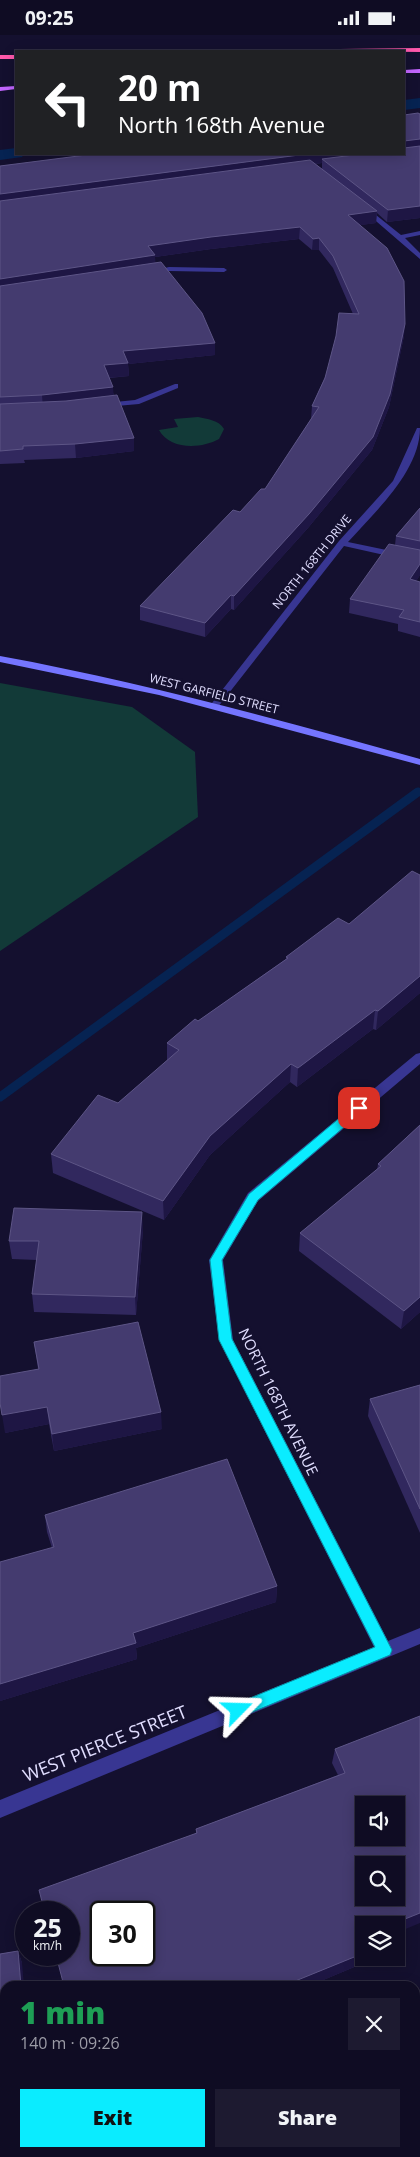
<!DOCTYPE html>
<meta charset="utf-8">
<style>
:root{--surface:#0f0c23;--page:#1d1a30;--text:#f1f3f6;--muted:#9b9ba6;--line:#2f2c41;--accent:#0aecff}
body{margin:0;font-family:"Open Sans",sans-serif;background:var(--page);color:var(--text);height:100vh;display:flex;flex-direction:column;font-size:19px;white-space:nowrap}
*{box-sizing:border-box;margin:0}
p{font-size:16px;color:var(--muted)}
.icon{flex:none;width:28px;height:28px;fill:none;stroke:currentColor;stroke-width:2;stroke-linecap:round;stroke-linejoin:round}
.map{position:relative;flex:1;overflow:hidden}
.sheet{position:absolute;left:0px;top:1946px;width:420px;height:176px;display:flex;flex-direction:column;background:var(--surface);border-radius:15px 15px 0 0;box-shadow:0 2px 12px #0003,0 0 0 1px var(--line)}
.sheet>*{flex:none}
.banner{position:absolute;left:15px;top:15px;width:390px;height:105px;border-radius:0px;box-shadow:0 2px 12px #0003,0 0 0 1px var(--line);background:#202124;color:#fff;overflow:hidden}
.tools{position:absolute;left:355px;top:1761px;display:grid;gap:10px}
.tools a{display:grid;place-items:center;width:50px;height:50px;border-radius:0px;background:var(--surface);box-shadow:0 2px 12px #0003,0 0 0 1px var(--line);font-size:25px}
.speed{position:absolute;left:15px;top:1866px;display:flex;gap:10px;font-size:25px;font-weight:700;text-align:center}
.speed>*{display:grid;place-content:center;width:65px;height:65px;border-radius:50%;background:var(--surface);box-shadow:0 2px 12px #0003,0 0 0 1px var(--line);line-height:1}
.speed small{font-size:12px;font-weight:400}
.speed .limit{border:2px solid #111;border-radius:8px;background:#fff;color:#111}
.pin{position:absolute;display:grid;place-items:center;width:42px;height:42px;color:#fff;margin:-21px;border-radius:10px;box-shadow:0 2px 8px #0006}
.me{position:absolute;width:55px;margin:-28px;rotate:68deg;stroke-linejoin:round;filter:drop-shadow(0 0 4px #0008)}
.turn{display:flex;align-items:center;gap:18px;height:105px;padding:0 20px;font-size:22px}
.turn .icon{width:65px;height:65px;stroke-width:2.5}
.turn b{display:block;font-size:35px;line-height:42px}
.round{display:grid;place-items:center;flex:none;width:52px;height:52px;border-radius:0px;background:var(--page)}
.head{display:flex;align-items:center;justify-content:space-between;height:85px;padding:0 20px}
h1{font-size:30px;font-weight:800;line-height:38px;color:#1e9e55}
.button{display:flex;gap:10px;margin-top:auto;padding:10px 20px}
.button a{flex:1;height:58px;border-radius:0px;background:var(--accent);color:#111;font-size:20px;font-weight:800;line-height:58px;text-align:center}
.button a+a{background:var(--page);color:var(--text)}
.status{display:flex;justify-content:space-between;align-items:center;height:35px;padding:0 25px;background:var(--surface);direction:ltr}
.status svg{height:14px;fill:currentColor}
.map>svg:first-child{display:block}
.green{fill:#123a38}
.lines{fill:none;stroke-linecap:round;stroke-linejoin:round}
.stream{stroke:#062352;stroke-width:9}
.canal{fill:#062352;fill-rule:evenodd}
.street{fill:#383692;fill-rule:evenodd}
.secondary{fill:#7575ff;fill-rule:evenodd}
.primary{fill:#c265ff;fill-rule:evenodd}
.highway{fill:#ff59ac;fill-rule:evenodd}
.wall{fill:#31285e;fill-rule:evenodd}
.shaded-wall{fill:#1e1644}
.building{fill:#443b6f;stroke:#5d5586;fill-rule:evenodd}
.route{fill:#0aecff;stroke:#0699a6}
.labels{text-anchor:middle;stroke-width:5;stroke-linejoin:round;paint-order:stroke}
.far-street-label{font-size:12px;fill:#e1deff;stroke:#14102f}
.street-label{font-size:15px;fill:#e1deff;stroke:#14102f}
.near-street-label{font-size:18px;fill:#e1deff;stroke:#14102f}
</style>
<div class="status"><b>09:25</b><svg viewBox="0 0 49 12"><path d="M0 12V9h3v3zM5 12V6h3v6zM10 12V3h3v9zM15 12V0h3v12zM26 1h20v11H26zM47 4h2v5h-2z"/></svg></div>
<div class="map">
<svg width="420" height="2122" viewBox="0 0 420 2122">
<rect width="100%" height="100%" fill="#14102f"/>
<!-- green -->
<g class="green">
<path d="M198 382C207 384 219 385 224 394L219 404C201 414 170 415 159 395L178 392 174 384Z"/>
<polygon points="0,648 132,672 195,717 198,782 0,916"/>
</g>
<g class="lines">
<!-- stream -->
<polyline class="stream" points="0,1062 418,757"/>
<!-- canal -->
<g class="canal">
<polygon points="420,63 420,73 404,75 404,65"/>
<polygon points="16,113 16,119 24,119 22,122 0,125 0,115"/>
</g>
<!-- street -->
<g class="street">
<polygon points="362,172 366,172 401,200 420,196 420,200 405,203 420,218 420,224 362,174"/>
<polygon points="169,232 224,233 227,235 224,237 169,236 151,239 148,237"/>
<polygon points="175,349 178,349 178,353 139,369 105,372 101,370 105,368 135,365"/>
<path d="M417 393H420C420 436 375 477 348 507L420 522V528L344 511 218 672H212V668L339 506 393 446Z"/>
<polygon points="420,1018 420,1029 258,1166 223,1225 233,1305 388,1606 420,1593 420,1609 0,1783 0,1765 374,1612 219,1305 209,1225 248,1158 416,1019"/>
</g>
<!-- secondary -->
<path class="secondary" d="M0 621C142 647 281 685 420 724V730L159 660 0 627Z"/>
<!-- primary -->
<g class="primary">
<polygon points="420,34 420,38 404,38 404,35"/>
<polygon points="16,51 16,54 0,56 0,52"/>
</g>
<!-- highway -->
<g class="highway">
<polygon points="420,13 420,17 337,16 340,14"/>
<rect x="0" y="20" width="16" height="4"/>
</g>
</g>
<!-- wall -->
<g class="wall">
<path d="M420 79V183L387 187 377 178 376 188 360 190 404 301 389 372 372 415 308 493 234 575 231 574 205 602 140 585V571L265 454 311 384 312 371 353 279 333 233 319 215H312L299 204 211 214 155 222V228L215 320 128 329 129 341 109 343 114 361 134 416 76 423 24 425 25 428 0 429V131ZM322 128V134L315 129Z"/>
<polygon points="420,473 420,540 416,546 420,547 420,602 398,596 398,589 349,578 350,564 395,510 396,501"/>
<polygon points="420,840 420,958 376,995 373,994 297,1052 290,1047 210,1120 164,1185 53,1138 51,1119 118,1068 167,1026 167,1008 286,924 286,922 349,889"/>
<polygon points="420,1090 420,1277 401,1294 299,1216 300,1198 377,1135 378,1129"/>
<polygon points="143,1195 136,1280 34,1277 32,1259 37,1225 12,1224 9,1206"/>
<polygon points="34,1307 162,1394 54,1416 49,1389 5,1398 38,1334"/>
<polygon points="420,1350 420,1498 368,1381 370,1364"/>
<polygon points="45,1480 277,1551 276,1567 136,1613 137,1624 0,1666 0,1527 52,1513 47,1497"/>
<polygon points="420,1681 396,1890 364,1922 378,1922 309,1951 196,1798 196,1794 338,1740 332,1728 335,1714"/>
<polygon points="18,1916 22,1928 5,1951 5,2068 0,2069 0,1919"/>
</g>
<!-- shaded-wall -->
<g class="shaded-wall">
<polygon points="420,104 420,115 404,117 404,106"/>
<polygon points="307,119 390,119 322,124 322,128 0,171 0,159"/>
<polygon points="420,171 420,183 387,187 388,175"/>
<polygon points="377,176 376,188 347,192 348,180"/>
<polygon points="300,192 299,204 211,214 155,222 156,232 0,257 0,244 148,211 211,202"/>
<polygon points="319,203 319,215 312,215 313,204"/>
<polygon points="405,289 404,301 389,372 372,415 308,493 234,575 234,561"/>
<polygon points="215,308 215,320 128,329 129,341 105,343 104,330 123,316"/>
<polygon points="113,352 114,365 43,373 42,360"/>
<polygon points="134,403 134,416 76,423 75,409"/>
<polygon points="420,529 420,540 409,558 410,544"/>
<polygon points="231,560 231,574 205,602 205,588"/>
<polygon points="420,941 420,958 376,995 378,976"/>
<polygon points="375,975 373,994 297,1052 298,1033"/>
<polygon points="291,1029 290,1047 210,1120 164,1185 163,1166 210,1101"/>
<polygon points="142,1177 143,1195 136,1280 135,1262"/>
<polygon points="420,1262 420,1277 401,1294 404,1276"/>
<polygon points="47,1372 49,1389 5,1398 2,1380"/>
<polygon points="161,1377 162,1394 54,1416 52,1399"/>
<polygon points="277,1551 276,1567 136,1613 137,1624 0,1666 0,1649 133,1598"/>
<polygon points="420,1878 420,1888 396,1898 396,1890 390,1890"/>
<polygon points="18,1916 22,1928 24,1951 21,1951"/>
<polygon points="364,1918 364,1922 378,1922 309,1951 283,1951"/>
</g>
<!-- building -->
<g class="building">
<polygon points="418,78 420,79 420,104 404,106 404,80"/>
<polygon points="420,111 420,171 388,175 322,124 362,119 404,119 404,113"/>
<polygon points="94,119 307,119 0,159 0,131"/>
<polygon points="310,125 377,176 348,180 387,213 404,246 405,289 390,359 373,402 309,479 234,561 231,560 205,588 140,571 233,475 240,477 261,454 265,454 319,372 312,371 325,343 336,301 339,278 359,279 333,221 319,203 313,204 300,192 211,202 148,211 155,220 0,244 0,166"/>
<polygon points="161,227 202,278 215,308 123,316 128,328 104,330 113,352 42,360 0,362 0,251"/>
<polygon points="117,360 134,403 75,409 23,411 23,414 0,416 0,369 66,366"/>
<polygon points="420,473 420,506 396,501"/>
<polygon points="389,509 420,515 420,529 410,544 420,547 420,587 399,582 404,575 350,564"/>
<polygon points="412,836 420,840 420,941 378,976 375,975 298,1033 291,1029 210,1101 163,1166 51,1119 98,1060 118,1068 179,1015 167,1008 195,984 198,986 288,923 286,922 338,883 349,889"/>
<polygon points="420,1090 420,1262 404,1276 300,1198 381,1131 378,1129"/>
<polygon points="14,1173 142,1177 135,1262 32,1259 39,1206 9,1206"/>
<polygon points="138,1287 161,1377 52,1399 47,1372 2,1380 0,1368 0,1341 39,1334 34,1307"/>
<polygon points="420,1350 420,1474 370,1364"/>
<polygon points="227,1424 277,1551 133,1598 136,1608 0,1649 0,1527 54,1512 45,1480"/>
<path d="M420 1681V1878L390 1890H364V1918L283 1951H64L56 1920H69V1878H45L39 1855 197 1798 196 1794 345 1738 335 1714ZM364 1770H396V1802H364ZM364 1830H396V1862H364ZM101 1878H144V1920H101Z"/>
<polygon points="18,1916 21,1951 5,1951 5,2057 0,2058 0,1919"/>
<polygon points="420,2046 420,2122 265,2122 270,2119 269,2118 415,2118 415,2048"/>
</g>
<!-- route -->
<polygon class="route" points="359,1069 363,1070 365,1073 363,1076 258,1165 222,1225 232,1304 392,1615 390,1620 238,1683 233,1681 230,1675 233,1670 375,1612 219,1305 210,1225 249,1159 355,1070"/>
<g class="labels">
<!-- far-street labels -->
<g class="far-street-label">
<text transform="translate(312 527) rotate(-51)" y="4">NORTH 168TH DRIVE</text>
<text transform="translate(214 659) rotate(14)" y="4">WEST GARFIELD STREET</text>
</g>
<!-- street labels -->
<g class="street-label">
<text transform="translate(278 1367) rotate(64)" y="5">NORTH 168TH AVENUE</text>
</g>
<!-- near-street labels -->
<g class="near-street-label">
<text transform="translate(105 1709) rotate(-22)" y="6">WEST PIERCE STREET</text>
</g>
</g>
</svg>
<div class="tools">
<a><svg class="icon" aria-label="sound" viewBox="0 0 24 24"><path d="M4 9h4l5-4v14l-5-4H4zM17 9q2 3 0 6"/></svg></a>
<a><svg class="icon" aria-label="search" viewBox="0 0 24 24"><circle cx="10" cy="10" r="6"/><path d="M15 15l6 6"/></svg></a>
<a><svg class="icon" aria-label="layers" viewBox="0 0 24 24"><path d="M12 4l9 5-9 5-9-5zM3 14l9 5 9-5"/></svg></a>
</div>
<div class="speed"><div>25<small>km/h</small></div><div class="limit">30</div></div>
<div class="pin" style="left:359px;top:1073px;background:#d93025"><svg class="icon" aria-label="arrive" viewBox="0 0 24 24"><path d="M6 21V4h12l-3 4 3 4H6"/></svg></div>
<svg class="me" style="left:238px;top:1675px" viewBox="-20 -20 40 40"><path d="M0-17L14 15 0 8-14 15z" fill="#0aecff" stroke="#fff" stroke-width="4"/></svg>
<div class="banner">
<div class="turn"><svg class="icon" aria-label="left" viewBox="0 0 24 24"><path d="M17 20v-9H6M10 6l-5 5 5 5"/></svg><div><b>20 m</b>North 168th Avenue</div></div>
</div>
<section class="sheet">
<div class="head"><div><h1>1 min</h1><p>140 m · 09:26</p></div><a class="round"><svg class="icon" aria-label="close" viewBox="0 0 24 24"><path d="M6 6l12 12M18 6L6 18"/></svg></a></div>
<div class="button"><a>Exit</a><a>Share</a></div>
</section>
</div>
